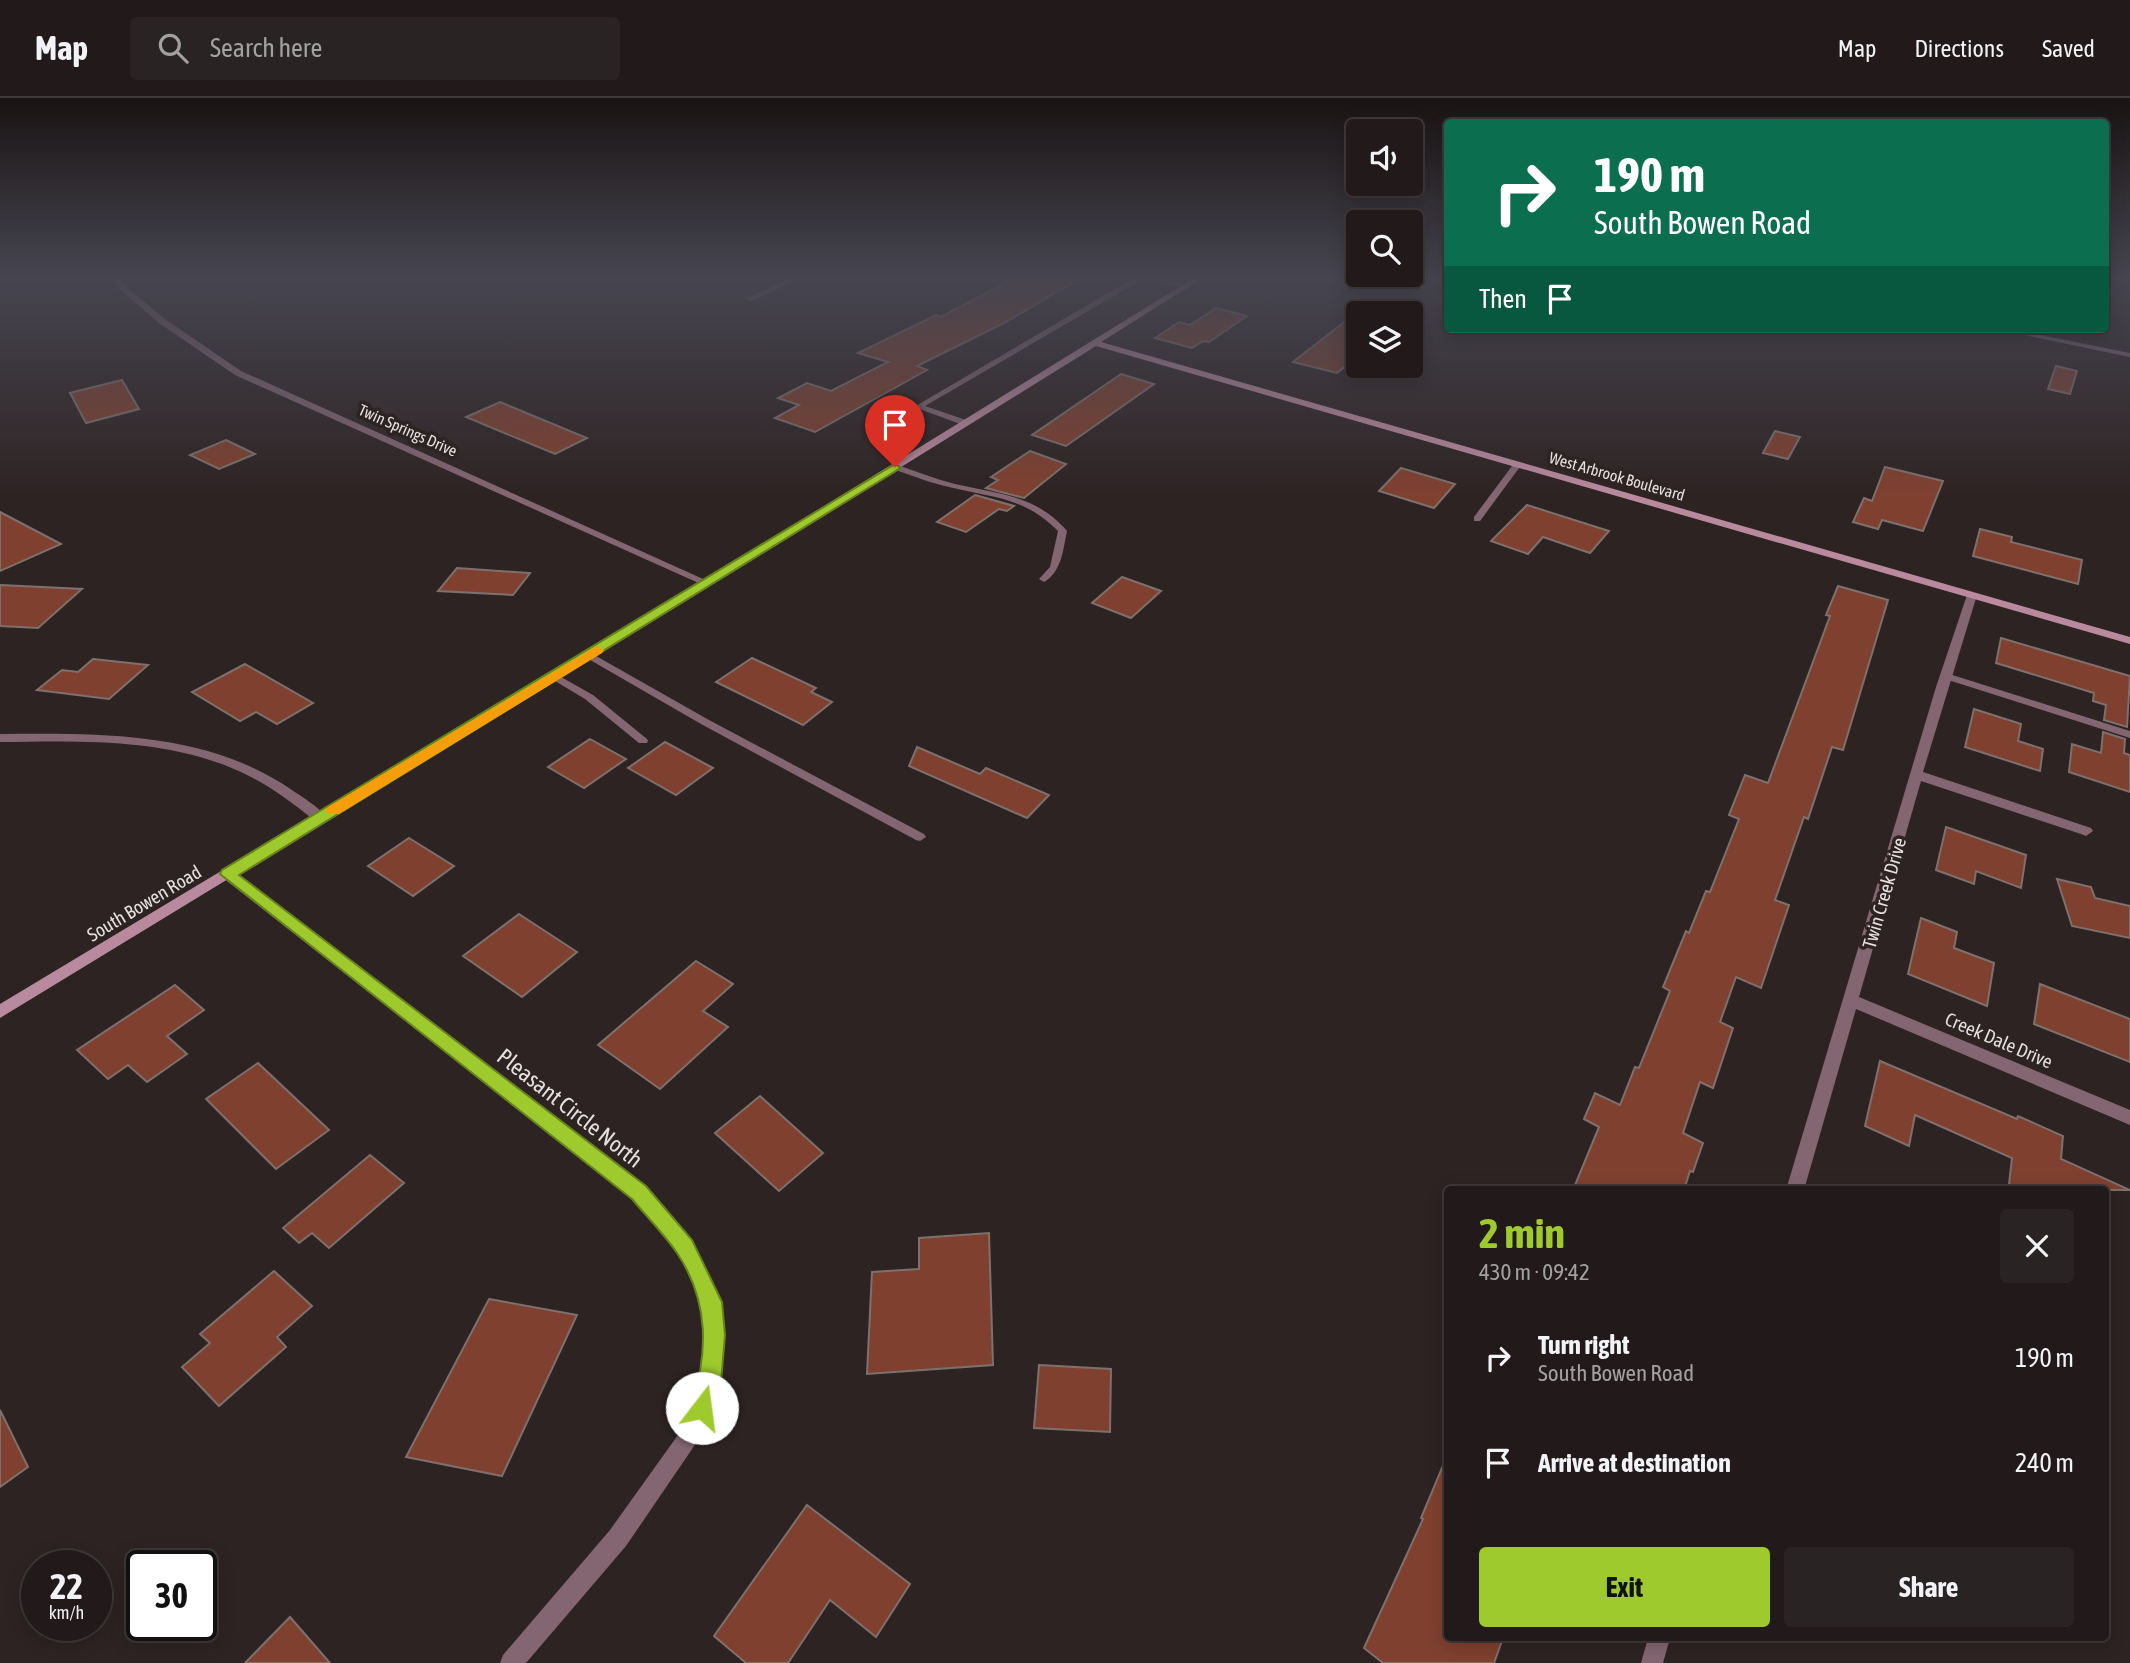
<!DOCTYPE html>
<meta charset="utf-8">
<style>
:root{--surface:#221a1a;--page:#2a2323;--text:#f1f3f6;--muted:#a2a1a2;--line:#3f3839;--accent:#9fca2d}
body{margin:0;font-family:"Asap Condensed",sans-serif;background:var(--page);color:var(--text);height:100vh;display:flex;flex-direction:column;font-size:26px;white-space:nowrap}
*{box-sizing:border-box;margin:0}
p{font-size:23px;color:var(--muted)}
.icon{flex:none;width:38px;height:38px;fill:none;stroke:currentColor;stroke-width:2;stroke-linecap:round;stroke-linejoin:round}
.map{position:relative;flex:1;overflow:hidden}
.drawer{position:absolute;left:1444px;top:1088px;width:665px;height:455px;display:flex;flex-direction:column;background:var(--surface);border-radius:7px;box-shadow:0 4px 18px #0003,0 0 0 2px var(--line)}
.drawer>*{flex:none}
.guide{position:absolute;left:1444px;top:21px;width:665px;height:214px;border-radius:7px;box-shadow:0 4px 18px #0003,0 0 0 2px var(--line);background:#0b6e4f;color:#fff;overflow:hidden}
.controls{position:absolute;left:1346px;top:21px;display:grid;gap:14px}
.controls a{display:grid;place-items:center;width:77px;height:77px;border-radius:7px;background:var(--surface);box-shadow:0 4px 18px #0003,0 0 0 2px var(--line);font-size:35px}
.speed{position:absolute;left:21px;top:1452px;display:flex;gap:14px;font-size:35px;font-weight:700;text-align:center}
.speed>*{display:grid;place-content:center;width:91px;height:91px;border-radius:50%;background:var(--surface);box-shadow:0 4px 18px #0003,0 0 0 2px var(--line);line-height:1}
.speed small{font-size:18px;font-weight:400}
.speed .limit{border:4px solid #111;border-radius:10px;background:#fff;color:#111}
.pin{position:absolute;display:grid;place-items:center;width:60px;height:60px;color:#fff;margin:-72px -30px;border-radius:50% 50% 50% 0;rotate:-45deg;box-shadow:0 0 7px #0007}
.pin .icon{rotate:45deg}
.me{position:absolute;width:77px;margin:-38px;rotate:15deg;stroke-linejoin:round;filter:drop-shadow(0 0 5px #0008)}
.turn{display:flex;align-items:center;gap:24px;height:147px;padding:0 35px;font-size:32px}
.turn .icon{width:91px;height:91px;stroke-width:2.5}
.turn b{display:block;font-size:49px;line-height:60px}
.then{display:flex;align-items:center;height:66px;padding:0 35px;background:#0003;gap:14px;font-size:26px}
.round{display:grid;place-items:center;flex:none;width:74px;height:74px;border-radius:7px;background:var(--page)}
.summary{display:flex;align-items:center;justify-content:space-between;height:119px;padding:0 35px}
h1{font-size:42px;font-weight:700;line-height:52px;color:var(--accent)}
.button{display:flex;gap:14px;margin-top:auto;padding:14px 35px}
.button a{flex:1;height:80px;border-radius:7px;background:var(--accent);color:#111;font-size:28px;font-weight:700;line-height:80px;text-align:center}
.button a+a{background:var(--page);color:var(--text)}
ul{padding:0;list-style:none}
li{display:flex;align-items:center;gap:21px;height:105px;padding:0 35px}
li div{flex:1}
li b{display:block;font-size:26px}
li em{font-style:normal}
header{display:flex;align-items:center;gap:42px;box-sizing:border-box;height:98px;padding:0 35px;background:var(--surface);border-bottom:2px solid var(--line)}
header strong{font-size:33px}
nav{display:flex;gap:38px;margin-inline-start:auto;font-size:24px}
.search{width:490px;height:63px;background:var(--page);display:flex;align-items:center;gap:18px;box-sizing:border-box;padding:0 24px;border-radius:7px;color:var(--muted);font-size:26px}
.map>svg:first-child{display:block}
.building{fill:#7f402f;stroke:#7d706d;stroke-width:2}
.lines{fill:none;stroke-linecap:round;stroke-linejoin:round}
.lane{fill:#836672;fill-rule:evenodd}
.street{fill:#836672;fill-rule:evenodd}
.secondary{fill:#b98a9e;fill-rule:evenodd}
.route{fill:#9fca2d;stroke:#67831d;stroke-width:2}
.slow{fill:#f59e0b}
.labels{text-anchor:middle;stroke-width:7;stroke-linejoin:round;paint-order:stroke}
.far-street-label{font-size:16px;fill:#e6dedf;stroke:#2e2323}
.street-label{font-size:19px;fill:#e6dedf;stroke:#2e2323}
.near-street-label{font-size:23px;fill:#e6dedf;stroke:#2e2323}
</style>
<header>
<strong>Map</strong>
<div class="search"><svg class="icon" aria-label="search" viewBox="0 0 24 24"><circle cx="10" cy="10" r="6"/><path d="M15 15l6 6"/></svg>Search here</div>
<nav><a>Map</a><a>Directions</a><a>Saved</a></nav>
</header>
<div class="map">
<svg width="2130" height="1565" viewBox="0 0 2130 1565">
<rect width="100%" height="100%" fill="#2e2323"/>
<!-- building -->
<g class="building">
<polygon points="1018,178 1084,178 1006,224 917,268 927,272 815,334 775,320 799,307 778,300 807,285 831,293 888,264 858,255 936,217 941,219"/>
<polygon points="1216,210 1247,218 1209,244 1203,243 1192,250 1155,240 1179,224 1190,227"/>
<polygon points="1358,213 1358,258 1337,275 1293,264"/>
<polygon points="2056,268 2077,273 2070,296 2048,291"/>
<polygon points="1121,276 1154,286 1066,348 1032,337"/>
<polygon points="122,282 139,311 86,325 70,295"/>
<polygon points="500,304 587,340 555,356 466,319"/>
<polygon points="1775,333 1800,339 1788,361 1763,355"/>
<polygon points="226,342 255,356 219,371 190,357"/>
<polygon points="1030,353 1066,366 1024,400 986,390 998,382 991,379"/>
<polygon points="1885,369 1943,383 1923,433 1882,422 1878,431 1853,424 1864,400 1872,403"/>
<polygon points="1401,370 1455,386 1434,410 1379,393"/>
<polygon points="975,397 1014,408 1007,413 999,411 966,434 937,424"/>
<polygon points="1527,407 1609,433 1590,455 1543,439 1528,456 1491,443"/>
<polygon points="0,414 61,446 0,473"/>
<polygon points="1980,431 2012,439 2011,444 2082,462 2078,486 1973,458"/>
<polygon points="457,470 530,475 513,497 438,493"/>
<polygon points="1122,479 1161,493 1131,520 1092,505"/>
<polygon points="0,487 82,491 38,530 0,528"/>
<polygon points="1838,488 1888,502 1843,652 1832,649 1808,721 1804,719 1775,802 1789,807 1761,890 1736,879 1720,924 1733,930 1713,990 1700,984 1683,1035 1703,1045 1693,1074 1690,1073 1684,1092 1573,1092 1599,1029 1584,1021 1595,995 1620,1007 1635,969 1639,970 1670,893 1663,889 1686,833 1689,835 1706,793 1710,794 1739,721 1729,717 1745,677 1768,685 1830,518 1826,517"/>
<polygon points="2001,540 2130,578 2127,629 2104,622 2106,607 2093,603 2094,595 1996,565"/>
<polygon points="752,560 816,590 811,594 832,604 803,627 716,584"/>
<polygon points="93,561 148,567 109,601 37,592 62,572 78,574"/>
<polygon points="245,566 313,605 277,626 256,614 240,623 192,594"/>
<polygon points="1974,611 2021,626 2018,643 2043,651 2040,673 1965,649"/>
<polygon points="2103,634 2125,641 2124,655 2130,657 2130,694 2069,674 2072,646 2101,655"/>
<polygon points="590,641 626,661 584,690 548,669"/>
<polygon points="665,644 713,670 676,697 628,670"/>
<polygon points="917,649 980,676 986,670 1049,697 1027,720 909,668"/>
<polygon points="1946,729 2026,757 2021,790 1976,773 1974,786 1936,772"/>
<polygon points="409,740 454,768 413,798 368,768"/>
<polygon points="2057,781 2091,789 2095,800 2130,808 2130,840 2072,828"/>
<polygon points="519,816 577,854 522,899 463,858"/>
<polygon points="1921,820 1957,834 1954,850 1994,865 1987,908 1908,876"/>
<polygon points="696,863 733,886 703,913 728,929 660,991 598,947"/>
<polygon points="2040,886 2130,921 2130,964 2034,926"/>
<polygon points="175,887 204,912 167,938 187,956 147,984 128,967 108,981 77,952"/>
<polygon points="1880,963 2017,1021 2018,1018 2063,1038 2061,1061 2130,1092 2023,1092 2009,1086 2012,1060 1915,1017 1909,1048 1865,1028"/>
<polygon points="258,965 329,1032 276,1071 206,1001"/>
<polygon points="760,998 823,1055 779,1093 715,1035"/>
<polygon points="370,1057 404,1085 329,1150 312,1135 299,1145 283,1130"/>
<polygon points="989,1135 993,1267 867,1276 872,1174 919,1171 919,1140"/>
<polygon points="274,1173 312,1208 277,1239 286,1249 219,1308 182,1269 210,1245 200,1236"/>
<polygon points="489,1201 577,1217 502,1378 406,1359"/>
<polygon points="1039,1267 1111,1271 1110,1334 1034,1330"/>
<polygon points="0,1312 28,1369 0,1389"/>
<polygon points="1447,1358 1447,1540 1503,1540 1494,1565 1383,1565 1364,1550 1423,1421 1421,1420"/>
<polygon points="807,1407 910,1486 876,1539 830,1502 788,1565 746,1565 714,1538"/>
<polygon points="290,1519 330,1565 245,1565"/>
</g>
<g class="lines">
<!-- lane -->
<g class="lane">
<polygon points="1515,364 1522,366 1480,423 1474,423 1474,419"/>
<path d="M892 367H898C917 374 936 381 955 386 999 396 1036 397 1067 433 1063 451 1062 474 1044 484L1039 481 1050 469 1058 433C1024 399 994 400 949 389 930 385 911 377 892 371Z"/>
<polygon points="589,554 709,622 924,736 926,739 920,743 916,742 701,626 585,559 585,555"/>
<polygon points="554,575 593,597 647,641 648,643 647,645 639,645 585,601 550,580 549,578"/>
<polygon points="1946,575 2130,633 2130,640 1942,580 1941,578"/>
</g>
<!-- street -->
<g class="street">
<polygon points="112,178 119,178 125,188 165,221 241,273 712,485 711,487 703,487 235,277 159,225 119,191"/>
<polygon points="794,178 804,178 752,203 745,201"/>
<polygon points="1137,178 1156,178 1190,189 1186,191 1145,180 925,308 969,323 969,327 963,327 914,309"/>
<polygon points="1384,178 1447,180 1447,184 1387,180"/>
<polygon points="1995,231 2011,231 2130,255 2130,259"/>
<polygon points="1972,494 1977,497 1923,674 2091,730 2093,733 2086,738 2081,736 1921,683 1859,899 2130,1012 2130,1027 1856,911 1804,1092 1786,1092 1936,589 1967,497"/>
<path d="M0 636C98 635 204 633 289 690 302 699 318 708 327 720L325 723H315C294 706 273 690 249 678 173 639 82 643 0 644Z"/>
<polygon points="228,771 233,772 645,1089 691,1143 721,1204 724,1237 720,1284 703,1335 626,1448 526,1565 500,1565 503,1557 610,1432 688,1323 700,1284 704,1237 703,1205 679,1155 633,1101 223,780 221,776 223,772"/>
<polygon points="1648,1540 1670,1540 1663,1565 1641,1565"/>
</g>
<!-- secondary -->
<polygon class="secondary" points="1197,178 1206,178 1101,244 2130,539 2130,546 1096,248 711,487 0,920 0,906 703,483"/>
</g>
<!-- sky -->
<linearGradient id="sky" x2="0" y2="1"><stop stop-color="#191313"/><stop offset="0.45" stop-color="#464550"/><stop offset="1" stop-color="#464550" stop-opacity="0"/></linearGradient>
<rect width="2130" height="398" fill="url(#sky)"/>
<!-- route -->
<path class="route" d="M895 366 900 369 899 371 239 777 646 1088 692 1142 722 1204 725 1237 721 1284 710 1318 702 1322 694 1318 691 1310C708 1256 710 1204 677 1155 664 1136 647 1119 632 1101L220 776 222 772Z"/>
<!-- slow -->
<polygon class="slow" points="597,548 604,552 602,555 339,716 328,716 326,712 328,709"/>
<g class="labels">
<!-- far-street labels -->
<g class="far-street-label">
<text transform="translate(408 332) rotate(24)" y="6">Twin Springs Drive</text>
<text transform="translate(1617 378) rotate(16)" y="6">West Arbrook Boulevard</text>
</g>
<!-- street labels -->
<g class="street-label">
<text transform="translate(1884 795) rotate(-74)" y="7">Twin Creek Drive</text>
<text transform="translate(144 805) rotate(-31)" y="7">South Bowen Road</text>
<text transform="translate(1999 942) rotate(23)" y="7">Creek Dale Drive</text>
</g>
<!-- near-street labels -->
<g class="near-street-label">
<text transform="translate(570 1010) rotate(38)" y="8">Pleasant Circle North</text>
</g>
</g>
</svg>
<div class="controls">
<a><svg class="icon" aria-label="sound" viewBox="0 0 24 24"><path d="M4 9h4l5-4v14l-5-4H4zM17 9q2 3 0 6"/></svg></a>
<a><svg class="icon" aria-label="search" viewBox="0 0 24 24"><circle cx="10" cy="10" r="6"/><path d="M15 15l6 6"/></svg></a>
<a><svg class="icon" aria-label="layers" viewBox="0 0 24 24"><path d="M12 4l9 5-9 5-9-5zM3 14l9 5 9-5"/></svg></a>
</div>
<div class="speed"><div>22<small>km/h</small></div><div class="limit">30</div></div>
<div class="pin" style="left:895px;top:369px;background:#d93025"><svg class="icon" aria-label="arrive" viewBox="0 0 24 24"><path d="M6 21V4h12l-3 4 3 4H6"/></svg></div>
<svg class="me" style="left:702px;top:1310px" viewBox="-20 -20 40 40"><circle r="19" fill="#fff"/><path d="M0-13L10 11 0 6-10 11z" fill="#9fca2d"/></svg>
<div class="guide">
<div class="turn"><svg class="icon" aria-label="right" viewBox="0 0 24 24"><path d="M7 20v-9h11M14 6l5 5-5 5"/></svg><div><b>190 m</b>South Bowen Road</div></div>
<div class="then">Then<svg class="icon" aria-label="arrive" viewBox="0 0 24 24"><path d="M6 21V4h12l-3 4 3 4H6"/></svg></div>
</div>
<section class="drawer">
<div class="summary"><div><h1>2 min</h1><p>430 m · 09:42</p></div><a class="round"><svg class="icon" aria-label="close" viewBox="0 0 24 24"><path d="M6 6l12 12M18 6L6 18"/></svg></a></div>
<ul>
<li><svg class="icon" aria-label="right" viewBox="0 0 24 24"><path d="M7 20v-9h11M14 6l5 5-5 5"/></svg><div><b>Turn right</b><p>South Bowen Road</p></div><em>190 m</em></li>
<li><svg class="icon" aria-label="arrive" viewBox="0 0 24 24"><path d="M6 21V4h12l-3 4 3 4H6"/></svg><div><b>Arrive at destination</b></div><em>240 m</em></li>
</ul>
<div class="button"><a>Exit</a><a>Share</a></div>
</section>
</div>
